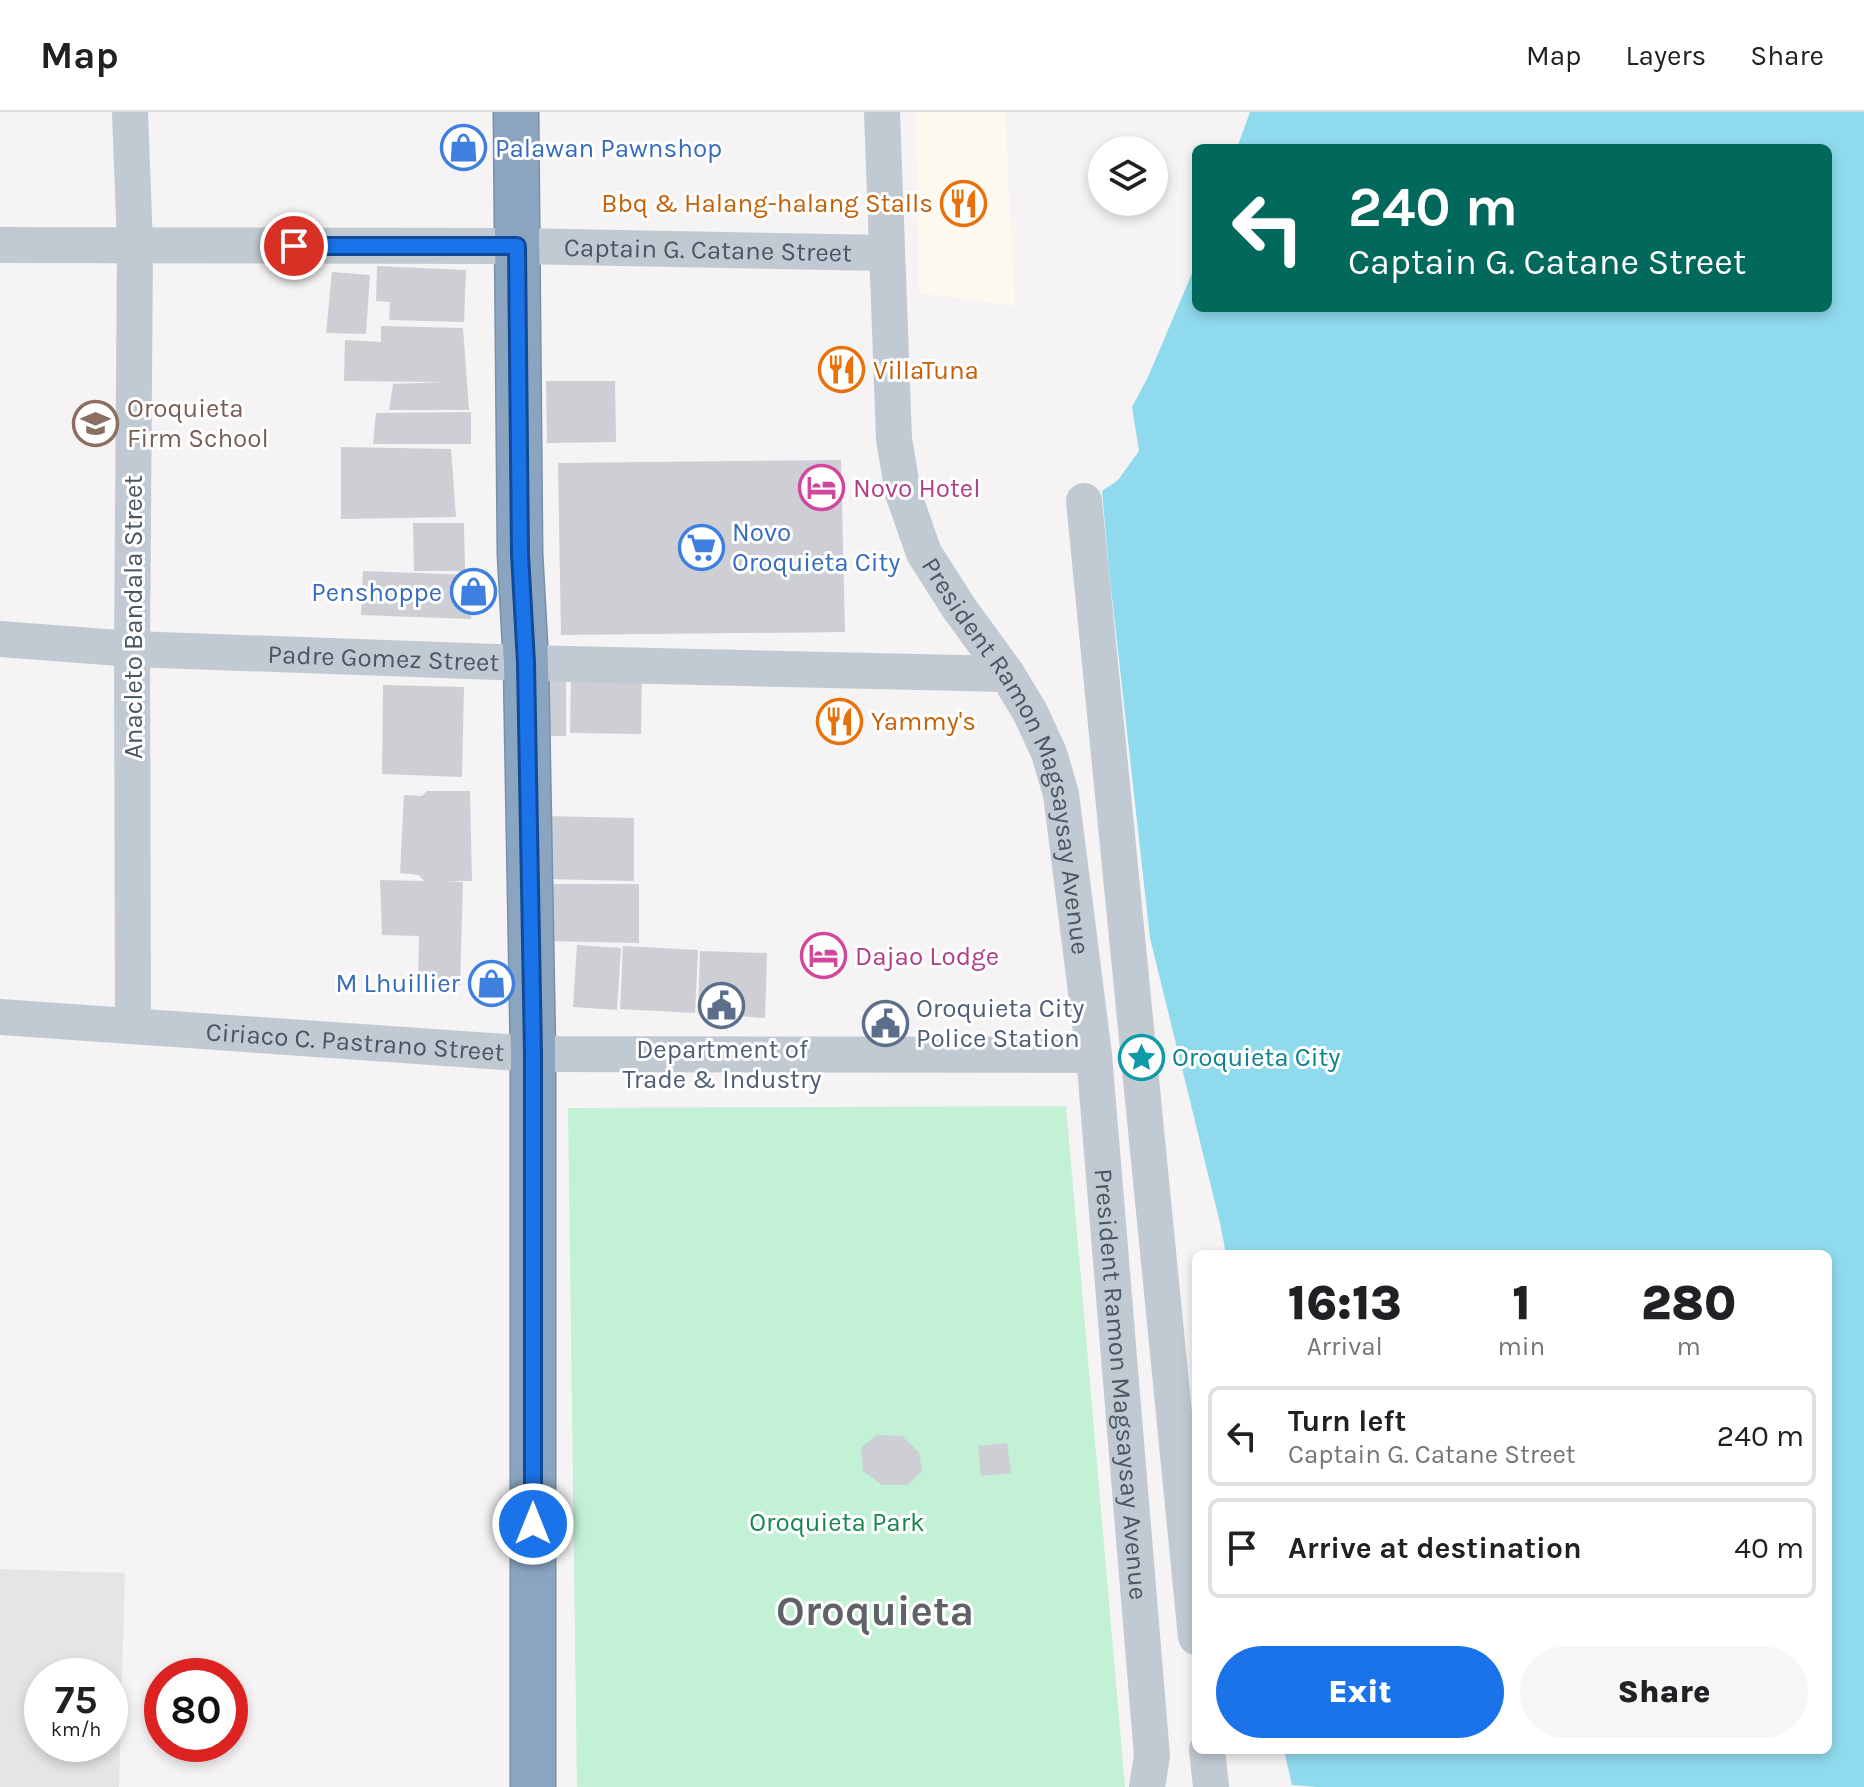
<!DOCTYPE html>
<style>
:root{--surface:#fff;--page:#f6f6f6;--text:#202124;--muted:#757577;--line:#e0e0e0;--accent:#1a73e8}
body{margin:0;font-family:Karla,sans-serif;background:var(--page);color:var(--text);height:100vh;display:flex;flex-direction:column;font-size:30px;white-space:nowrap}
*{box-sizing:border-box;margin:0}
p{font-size:26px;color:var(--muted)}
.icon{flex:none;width:44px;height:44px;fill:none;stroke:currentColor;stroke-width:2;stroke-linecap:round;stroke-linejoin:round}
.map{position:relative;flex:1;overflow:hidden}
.drawer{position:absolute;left:1192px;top:1138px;width:640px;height:504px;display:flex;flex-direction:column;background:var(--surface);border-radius:12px;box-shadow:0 4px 12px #0003}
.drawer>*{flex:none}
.banner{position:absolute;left:1192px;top:32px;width:640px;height:168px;border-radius:12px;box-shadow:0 4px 12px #0003;background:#00695c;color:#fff;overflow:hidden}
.tools{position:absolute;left:1088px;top:24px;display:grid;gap:16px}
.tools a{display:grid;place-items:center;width:80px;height:80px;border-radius:50%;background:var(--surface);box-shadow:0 4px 12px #0003;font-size:40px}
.speed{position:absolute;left:24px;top:1546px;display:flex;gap:16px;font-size:40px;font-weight:700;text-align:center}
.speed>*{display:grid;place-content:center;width:104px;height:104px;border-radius:50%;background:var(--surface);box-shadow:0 4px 12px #0003;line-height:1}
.speed small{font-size:20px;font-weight:400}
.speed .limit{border:12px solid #d22;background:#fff;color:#111}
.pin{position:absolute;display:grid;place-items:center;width:68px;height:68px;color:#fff;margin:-34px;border:4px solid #fff;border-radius:50%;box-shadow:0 2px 8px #0007}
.me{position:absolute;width:88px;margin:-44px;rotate:0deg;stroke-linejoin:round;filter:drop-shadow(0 0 6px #0008)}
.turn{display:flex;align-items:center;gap:28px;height:168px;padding:0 24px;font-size:36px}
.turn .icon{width:104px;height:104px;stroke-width:2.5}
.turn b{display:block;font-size:56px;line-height:68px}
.eta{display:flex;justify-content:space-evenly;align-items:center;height:136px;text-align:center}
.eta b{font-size:48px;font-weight:800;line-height:56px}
.primary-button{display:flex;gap:16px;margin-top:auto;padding:16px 24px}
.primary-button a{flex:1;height:92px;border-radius:48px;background:var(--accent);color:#fff;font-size:32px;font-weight:800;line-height:92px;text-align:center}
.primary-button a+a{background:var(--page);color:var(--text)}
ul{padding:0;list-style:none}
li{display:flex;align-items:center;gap:24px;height:100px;margin:0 16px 12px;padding:0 8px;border:4px solid var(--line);border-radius:12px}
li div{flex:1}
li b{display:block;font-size:30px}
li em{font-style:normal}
header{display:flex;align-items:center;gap:48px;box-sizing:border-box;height:112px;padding:0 40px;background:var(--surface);border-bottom:2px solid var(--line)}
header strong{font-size:38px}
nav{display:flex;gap:44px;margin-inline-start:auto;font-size:28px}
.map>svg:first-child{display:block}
.commercial{fill:#fdf9ef}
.education{fill:#e6e4e5;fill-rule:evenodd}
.green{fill:#c3f1d5}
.water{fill:#90daee}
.building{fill:#cdcfd5}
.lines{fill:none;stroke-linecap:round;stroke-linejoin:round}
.highway-casing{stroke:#7690ad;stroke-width:47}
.street{stroke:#c1cad2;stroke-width:36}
.highway{stroke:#8ba5c1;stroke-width:44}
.route-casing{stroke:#114b97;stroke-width:20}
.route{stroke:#1a73e8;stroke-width:14}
.labels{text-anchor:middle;stroke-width:6;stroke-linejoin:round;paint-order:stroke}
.shop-label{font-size:26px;fill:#366cbe;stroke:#fff;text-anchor:start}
.food-label{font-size:26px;fill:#c56008;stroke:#fff;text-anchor:start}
.street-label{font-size:26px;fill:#4a5661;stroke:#fff}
.education-label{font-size:26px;fill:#785e54;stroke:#fff;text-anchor:start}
.hotel-label{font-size:26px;fill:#b23c85;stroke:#fff;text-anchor:start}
.service-label{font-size:26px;fill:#4e5e75;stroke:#fff;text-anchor:start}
.culture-label{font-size:26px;fill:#0d838f;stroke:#fff;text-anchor:start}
.park-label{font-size:26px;fill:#17864f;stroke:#fff}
.town-label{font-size:42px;font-weight:bold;fill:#5f6368;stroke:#fff}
</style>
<header>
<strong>Map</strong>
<nav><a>Map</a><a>Layers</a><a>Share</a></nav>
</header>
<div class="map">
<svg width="1864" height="1675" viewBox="0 0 1864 1675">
<rect width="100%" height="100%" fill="#f5f3f3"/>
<!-- commercial -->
<polygon class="commercial" points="916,0 1005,0 1015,194 919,181"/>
<!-- education -->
<path class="education" d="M0 1457 125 1461 119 1675H0ZM42 1564H110V1632H42Z"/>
<!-- green -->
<polygon class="green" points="1066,994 1125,1675 577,1675 568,996"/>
<!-- water -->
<polygon class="water" points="1250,0 1864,0 1864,1675 1317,1675 1292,1673 1284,1638 1828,1638 1828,1142 1226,1142 1220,1111 1150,826 1109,458 1102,379 1118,368 1139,339 1132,295 1148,265 1196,152 1196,196 1828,196 1828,36 1237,36"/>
<!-- building -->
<g class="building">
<polygon points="377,154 466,158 464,210 389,208 390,190 376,189"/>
<polygon points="332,160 370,163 366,222 326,221"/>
<polygon points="381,214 463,216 469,298 389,298 393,272 444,270 344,269 345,228 381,230"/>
<polygon points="546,269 615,269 616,330 547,331"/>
<polygon points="471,300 471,332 373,332 376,301"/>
<polygon points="341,335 451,337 456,405 341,407"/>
<polygon points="841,348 845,520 561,523 558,351"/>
<polygon points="413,411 464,411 465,459 414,459"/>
<polygon points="363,459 472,463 471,507 361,503"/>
<polygon points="571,560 642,561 641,622 570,621"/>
<rect x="542" y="565" width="24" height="59"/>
<polygon points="383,573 464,575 462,665 382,662"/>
<polygon points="427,679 470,679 472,769 446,769 463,770 460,873 418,872 419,824 382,823 380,768 424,769 419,763 400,761 404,683 422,684"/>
<polygon points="544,704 634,706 634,769 544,767"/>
<polygon points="549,772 639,772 639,831 547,829"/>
<polygon points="577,833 621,836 617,898 573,895"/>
<polygon points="623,834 698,838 695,901 620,897"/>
<polygon points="700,839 767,841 765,906 698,901"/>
<polygon points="877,1323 902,1324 919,1340 922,1359 907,1373 882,1373 863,1359 861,1336"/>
<polygon points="1007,1331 1011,1361 981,1364 978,1334"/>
</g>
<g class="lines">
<defs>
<polyline id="highway" points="516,0 520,442 526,551 533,942 533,1675"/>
</defs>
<!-- highway casing -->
<use href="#highway" class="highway-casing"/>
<!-- street -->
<g class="street">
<polyline points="130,0 135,133 132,537 133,914"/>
<path id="s1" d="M882 0 894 327 903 381 924 441 959 496 1007 562 1030 600 1049 641 1061 682 1094 943 1152 1644 1147 1675"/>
<path id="s2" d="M0 133 517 134 887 141"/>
<polyline points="1084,389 1196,1525"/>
<path id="s3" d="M0 527 132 537 526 551 1007 562"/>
<path id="s4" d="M0 905 533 942 1094 943"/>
<polyline points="1207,1638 1211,1675"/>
</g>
<!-- highway -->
<use href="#highway" class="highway"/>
</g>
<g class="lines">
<defs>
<polyline id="route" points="294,134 517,134 520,442 526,551 533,942 533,1412"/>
</defs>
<!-- route casing -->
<use href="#route" class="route-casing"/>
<!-- route -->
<use href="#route" class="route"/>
</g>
<!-- icons -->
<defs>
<symbol id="shop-ring" viewBox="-11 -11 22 22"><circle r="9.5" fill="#fff" stroke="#3f7fe0" stroke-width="1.5"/><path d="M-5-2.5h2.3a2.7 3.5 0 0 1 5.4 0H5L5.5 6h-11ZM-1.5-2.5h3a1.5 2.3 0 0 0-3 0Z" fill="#3f7fe0"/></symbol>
<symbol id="restaurant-ring" viewBox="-11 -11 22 22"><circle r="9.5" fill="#fff" stroke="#e8710a" stroke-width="1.5"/><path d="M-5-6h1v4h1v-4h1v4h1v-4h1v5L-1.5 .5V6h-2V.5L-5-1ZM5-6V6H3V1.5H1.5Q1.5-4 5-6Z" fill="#e8710a"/></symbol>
<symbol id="school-ring" viewBox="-11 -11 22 22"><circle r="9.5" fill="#fff" stroke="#8d6e63" stroke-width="1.5"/><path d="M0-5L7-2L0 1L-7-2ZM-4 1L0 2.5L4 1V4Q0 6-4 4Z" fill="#8d6e63"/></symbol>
<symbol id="hotel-ring" viewBox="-11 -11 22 22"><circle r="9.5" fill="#fff" stroke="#d1479c" stroke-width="1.5"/><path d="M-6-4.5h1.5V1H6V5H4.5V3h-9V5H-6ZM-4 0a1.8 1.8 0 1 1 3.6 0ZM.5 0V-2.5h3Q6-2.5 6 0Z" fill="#d1479c"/></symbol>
<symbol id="supermarket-ring" viewBox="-11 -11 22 22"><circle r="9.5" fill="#fff" stroke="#3f7fe0" stroke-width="1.5"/><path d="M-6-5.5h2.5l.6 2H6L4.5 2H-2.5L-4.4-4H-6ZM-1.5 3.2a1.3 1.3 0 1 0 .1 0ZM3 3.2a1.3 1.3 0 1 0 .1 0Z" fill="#3f7fe0"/></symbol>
<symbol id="civic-ring" viewBox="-11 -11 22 22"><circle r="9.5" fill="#fff" stroke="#5c6f8a" stroke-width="1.5"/><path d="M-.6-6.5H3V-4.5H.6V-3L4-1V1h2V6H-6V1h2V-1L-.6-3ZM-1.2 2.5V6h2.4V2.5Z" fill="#5c6f8a"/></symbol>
<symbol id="sight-ring" viewBox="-11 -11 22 22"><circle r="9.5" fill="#fff" stroke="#0f9aa8" stroke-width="1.5"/><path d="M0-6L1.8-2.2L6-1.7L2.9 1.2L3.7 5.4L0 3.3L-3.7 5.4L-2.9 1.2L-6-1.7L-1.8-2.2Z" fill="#0f9aa8"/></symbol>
</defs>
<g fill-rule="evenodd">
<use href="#shop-ring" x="438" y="10" width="51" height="51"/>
<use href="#restaurant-ring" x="938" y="66" width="51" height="51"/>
<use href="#restaurant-ring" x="816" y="232" width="51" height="51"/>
<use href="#school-ring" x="70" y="286" width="51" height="51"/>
<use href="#hotel-ring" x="796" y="350" width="51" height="51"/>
<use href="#supermarket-ring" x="676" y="410" width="51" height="51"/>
<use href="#shop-ring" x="448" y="454" width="51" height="51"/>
<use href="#restaurant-ring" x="814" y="584" width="51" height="51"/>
<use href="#hotel-ring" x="798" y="818" width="51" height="51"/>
<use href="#shop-ring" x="466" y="846" width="51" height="51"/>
<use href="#civic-ring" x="696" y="868" width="51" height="51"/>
<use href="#civic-ring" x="860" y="886" width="51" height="51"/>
<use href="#sight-ring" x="1116" y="920" width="51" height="51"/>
</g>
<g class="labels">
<!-- shop labels -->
<g class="shop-label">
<text x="495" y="45">Palawan Pawnshop</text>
<text x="732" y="429">Novo<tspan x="732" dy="30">Oroquieta City</tspan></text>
<text x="442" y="489" text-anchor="end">Penshoppe</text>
<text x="460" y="880" text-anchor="end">M Lhuillier</text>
</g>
<!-- food labels -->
<g class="food-label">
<text x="933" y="100" text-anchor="end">Bbq &amp; Halang-halang Stalls</text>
<text x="873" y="267">VillaTuna</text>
<text x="871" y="618">Yammy's</text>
</g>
<!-- street labels -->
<g class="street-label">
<text dy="9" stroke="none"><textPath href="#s2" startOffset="708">Captain G. Catane Street</textPath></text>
<text transform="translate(133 505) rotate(-90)" y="9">Anacleto Bandala Street</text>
<text dy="9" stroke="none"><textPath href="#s3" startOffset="384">Padre Gomez Street</textPath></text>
<text dy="9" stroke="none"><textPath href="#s1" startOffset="670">President Ramon Magsaysay Avenue</textPath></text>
<text dy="9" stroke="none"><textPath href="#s4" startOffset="356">Ciriaco C. Pastrano Street</textPath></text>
<text dy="9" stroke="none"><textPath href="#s1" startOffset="1318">President Ramon Magsaysay Avenue</textPath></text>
</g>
<!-- education labels -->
<g class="education-label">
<text x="127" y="305">Oroquieta<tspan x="127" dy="30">Firm School</tspan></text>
</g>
<!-- hotel labels -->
<g class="hotel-label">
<text x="853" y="385">Novo Hotel</text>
<text x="855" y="853">Dajao Lodge</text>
</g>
<!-- service labels -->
<g class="service-label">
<text x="916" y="905">Oroquieta City<tspan x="916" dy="30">Police Station</tspan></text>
<text x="722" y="946" text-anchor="middle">Department of<tspan x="722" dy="30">Trade &amp; Industry</tspan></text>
</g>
<!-- culture labels -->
<g class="culture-label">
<text x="1172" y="954">Oroquieta City</text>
</g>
<!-- park labels -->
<g class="park-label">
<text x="837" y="1419">Oroquieta Park</text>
</g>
<!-- town labels -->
<g class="town-label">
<text x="875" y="1513">Oroquieta</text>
</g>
</g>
</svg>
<div class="tools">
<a><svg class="icon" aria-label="layers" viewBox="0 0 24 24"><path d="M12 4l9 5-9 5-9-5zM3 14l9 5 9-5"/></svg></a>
</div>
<div class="speed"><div>75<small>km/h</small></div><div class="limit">80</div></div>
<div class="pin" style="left:294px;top:134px;background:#d93025"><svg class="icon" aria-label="arrive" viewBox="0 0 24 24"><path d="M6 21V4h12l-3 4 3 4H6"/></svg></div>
<svg class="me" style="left:533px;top:1412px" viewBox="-20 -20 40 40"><circle r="17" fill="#1a73e8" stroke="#fff" stroke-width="3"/><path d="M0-11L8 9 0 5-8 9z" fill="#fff"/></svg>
<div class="banner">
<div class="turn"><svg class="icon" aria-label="left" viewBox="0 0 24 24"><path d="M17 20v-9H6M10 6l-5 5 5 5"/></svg><div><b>240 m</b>Captain G. Catane Street</div></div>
</div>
<section class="drawer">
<div class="eta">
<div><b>16:13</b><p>Arrival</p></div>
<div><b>1</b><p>min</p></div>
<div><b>280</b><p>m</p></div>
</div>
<ul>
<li><svg class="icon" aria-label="left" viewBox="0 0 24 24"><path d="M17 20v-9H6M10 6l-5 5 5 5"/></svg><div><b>Turn left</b><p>Captain G. Catane Street</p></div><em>240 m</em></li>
<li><svg class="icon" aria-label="arrive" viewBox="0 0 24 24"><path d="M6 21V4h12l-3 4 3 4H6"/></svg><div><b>Arrive at destination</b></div><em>40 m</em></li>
</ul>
<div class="primary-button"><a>Exit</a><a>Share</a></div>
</section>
</div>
